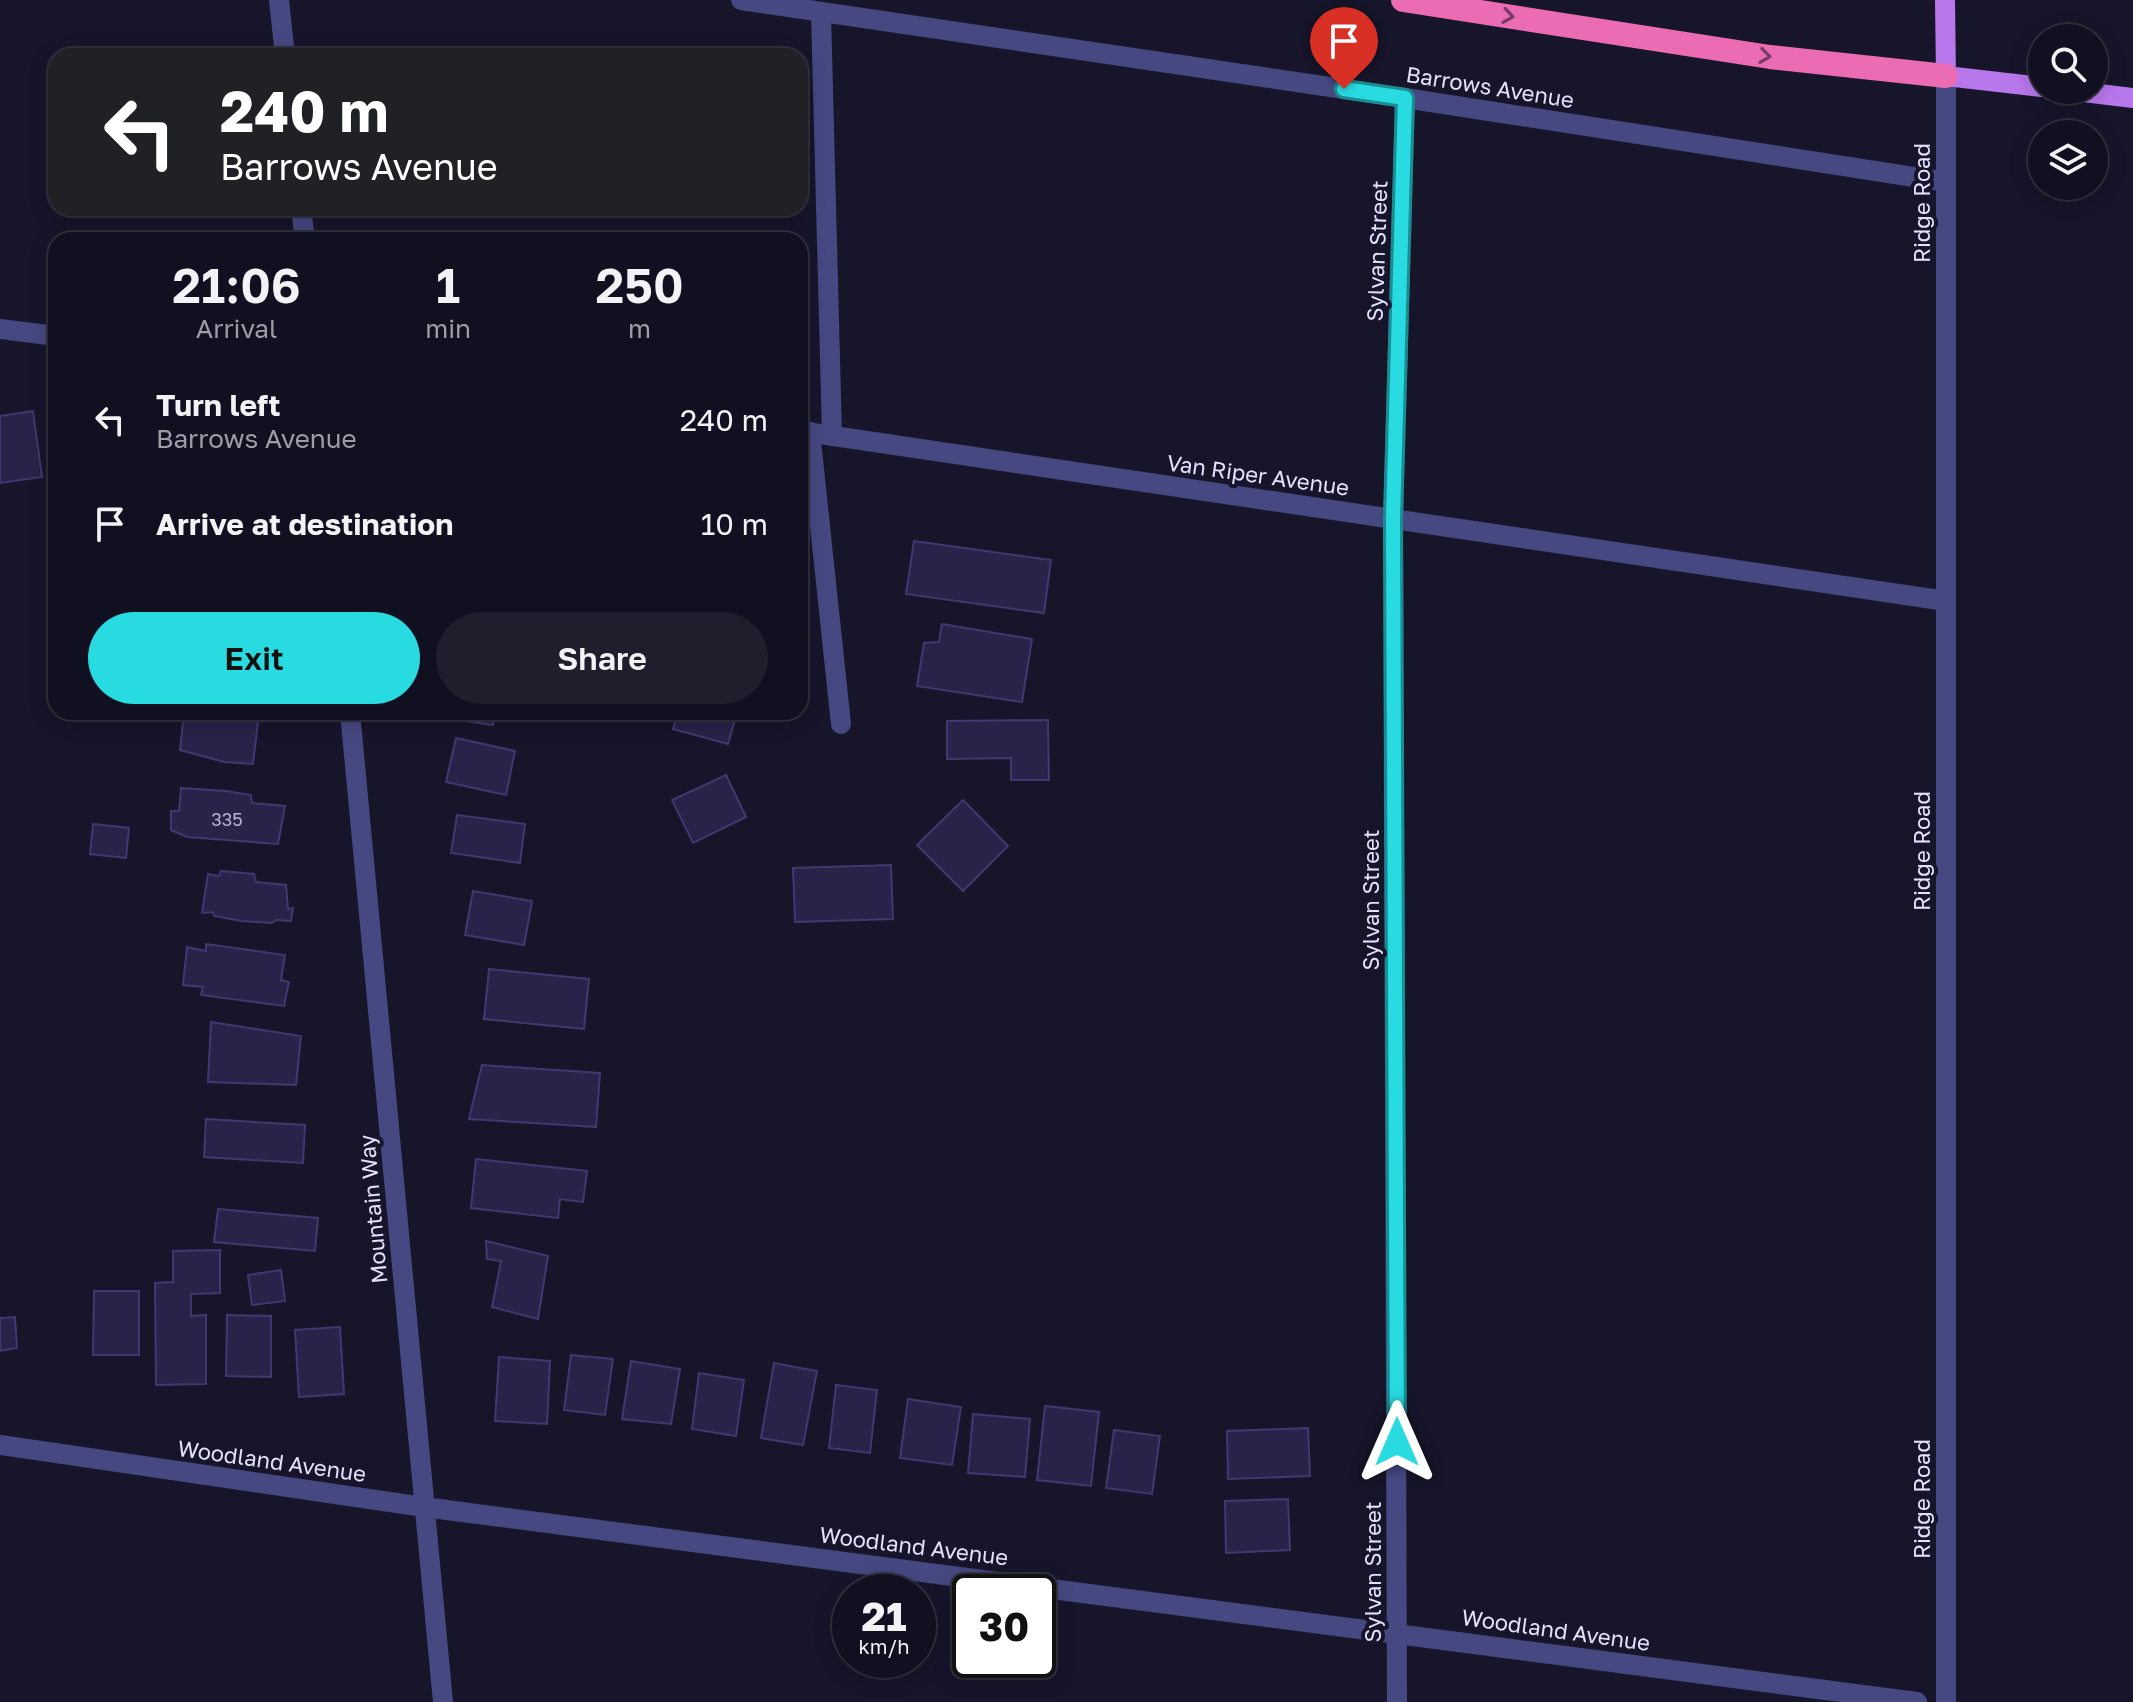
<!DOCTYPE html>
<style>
:root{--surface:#111020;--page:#1e1e2d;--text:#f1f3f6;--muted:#9c9da5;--line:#30303e;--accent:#27dbe1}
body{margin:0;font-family:"Golos Text",sans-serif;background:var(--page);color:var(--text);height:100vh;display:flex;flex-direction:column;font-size:30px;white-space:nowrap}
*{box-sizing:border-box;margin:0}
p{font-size:26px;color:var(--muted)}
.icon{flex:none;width:44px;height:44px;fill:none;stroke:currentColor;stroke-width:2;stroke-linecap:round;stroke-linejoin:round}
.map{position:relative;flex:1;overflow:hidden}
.panel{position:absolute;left:48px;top:232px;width:760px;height:488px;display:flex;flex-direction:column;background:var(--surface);border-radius:24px;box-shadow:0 4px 20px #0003,0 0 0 2px var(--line)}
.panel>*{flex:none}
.hud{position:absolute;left:48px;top:48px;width:760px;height:168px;border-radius:24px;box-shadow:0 4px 20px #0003,0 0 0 2px var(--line);background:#202124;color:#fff;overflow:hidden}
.fabs{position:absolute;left:2028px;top:24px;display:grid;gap:16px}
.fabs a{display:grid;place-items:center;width:80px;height:80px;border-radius:50%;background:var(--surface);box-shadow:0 4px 20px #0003,0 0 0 2px var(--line);font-size:40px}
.speed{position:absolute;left:832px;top:1574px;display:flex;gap:16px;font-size:40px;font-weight:700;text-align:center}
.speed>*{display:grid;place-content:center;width:104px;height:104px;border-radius:50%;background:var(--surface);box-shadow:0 4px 20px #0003,0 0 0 2px var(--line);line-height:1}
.speed small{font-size:20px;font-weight:400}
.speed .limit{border:4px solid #111;border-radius:12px;background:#fff;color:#111}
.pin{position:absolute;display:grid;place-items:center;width:68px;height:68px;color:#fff;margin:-82px -34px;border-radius:50% 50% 50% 0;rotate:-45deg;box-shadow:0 0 8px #0007}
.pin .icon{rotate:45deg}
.me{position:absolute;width:88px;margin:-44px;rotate:0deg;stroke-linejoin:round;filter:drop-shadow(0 0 6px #0008)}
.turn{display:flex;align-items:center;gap:28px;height:168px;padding:0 40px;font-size:36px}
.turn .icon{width:104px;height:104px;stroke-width:2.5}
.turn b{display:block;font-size:56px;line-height:68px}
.eta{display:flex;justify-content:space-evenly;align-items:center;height:136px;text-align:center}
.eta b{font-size:48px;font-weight:600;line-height:56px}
.cta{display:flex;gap:16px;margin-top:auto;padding:16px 40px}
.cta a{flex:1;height:92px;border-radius:48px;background:var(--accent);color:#111;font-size:32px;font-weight:600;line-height:92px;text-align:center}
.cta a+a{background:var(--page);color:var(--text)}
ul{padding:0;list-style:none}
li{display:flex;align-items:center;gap:24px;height:104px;padding:0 40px}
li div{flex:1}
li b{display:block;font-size:30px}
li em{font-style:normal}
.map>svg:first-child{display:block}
.building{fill:#282348;stroke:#403971;stroke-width:2}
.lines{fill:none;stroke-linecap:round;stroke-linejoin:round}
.minor{stroke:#464882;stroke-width:20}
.major{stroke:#b977ec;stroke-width:20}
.highway{stroke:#eb6cb2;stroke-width:24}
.oneway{stroke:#763c67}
.route-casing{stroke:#198e92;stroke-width:20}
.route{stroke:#27dbe1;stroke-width:14}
.labels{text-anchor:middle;stroke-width:8;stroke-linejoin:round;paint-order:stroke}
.number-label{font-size:18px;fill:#b4b2ce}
.street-label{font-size:22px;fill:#e3e1fb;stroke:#17152a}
</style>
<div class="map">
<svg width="2133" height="1702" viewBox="0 0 2133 1702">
<rect width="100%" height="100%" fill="#17152a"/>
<!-- building -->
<g class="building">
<polygon points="33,411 42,477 0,483 0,416"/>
<polygon points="56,414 56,475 48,415"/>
<polygon points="914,541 1051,560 1044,613 906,594"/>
<polygon points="942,624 1032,639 1022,702 917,686 924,643 939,642"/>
<polygon points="433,712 495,712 493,725 432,716"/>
<polygon points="678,712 737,712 728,744 673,729"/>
<polygon points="184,714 230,717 258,722 253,764 224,762 180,750"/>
<polygon points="1048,720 1049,780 1011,780 1011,758 947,759 947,721"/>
<polygon points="456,738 515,751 506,795 446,782"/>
<polygon points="726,775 746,817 693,843 672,800"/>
<polygon points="181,788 226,791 251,795 252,803 285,806 278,844 187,837 171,830 171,811 179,811"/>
<polygon points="963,800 1008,846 963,891 917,845"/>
<polygon points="457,815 525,824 520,863 451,853"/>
<polygon points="93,824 129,828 126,858 90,854"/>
<polygon points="891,865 893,919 795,922 793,868"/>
<polygon points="221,871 254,874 256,882 286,885 288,909 293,908 291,921 276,920 272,923 242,921 214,916 213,912 202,913 208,874 219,876"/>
<polygon points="473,891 532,901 524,945 465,935"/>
<polygon points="206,944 285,955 281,980 289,982 284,1006 201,995 203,987 183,985 187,947 206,951"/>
<polygon points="489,969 589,979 584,1029 484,1019"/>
<polygon points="211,1022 301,1036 296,1085 208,1082"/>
<polygon points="482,1065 600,1073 596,1127 469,1119"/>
<polygon points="206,1119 305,1125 303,1163 204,1157"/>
<polygon points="476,1159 587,1171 583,1202 560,1199 558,1218 471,1208"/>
<polygon points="218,1209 318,1218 315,1251 214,1242"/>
<polygon points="486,1241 548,1256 538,1319 492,1307 501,1261 487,1259"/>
<polygon points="220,1250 220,1293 191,1294 191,1316 206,1315 206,1384 156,1385 155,1283 173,1282 173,1251"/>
<polygon points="281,1270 285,1301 252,1305 248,1275"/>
<polygon points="94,1291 139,1291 139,1355 93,1355"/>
<polygon points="227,1315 271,1316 271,1377 226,1376"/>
<polygon points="15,1317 17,1348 0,1351 0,1318"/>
<polygon points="340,1327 344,1394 299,1397 295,1330"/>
<polygon points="571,1355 613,1359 605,1415 564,1410"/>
<polygon points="499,1357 550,1361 547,1424 495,1421"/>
<polygon points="631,1361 680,1369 671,1424 622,1419"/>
<polygon points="774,1363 817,1371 803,1445 761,1438"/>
<polygon points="699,1373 744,1380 736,1436 692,1429"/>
<polygon points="836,1385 877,1390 870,1453 829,1448"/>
<polygon points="908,1399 961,1407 952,1465 900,1458"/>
<polygon points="1045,1406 1099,1412 1091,1486 1037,1480"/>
<polygon points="973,1414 1030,1419 1025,1477 968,1473"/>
<polygon points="1308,1428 1310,1476 1228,1479 1227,1431"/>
<polygon points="1114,1430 1160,1436 1152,1494 1106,1488"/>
<polygon points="1288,1499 1290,1550 1226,1553 1225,1501"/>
</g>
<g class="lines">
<!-- minor -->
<g class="minor">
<polyline points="279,0 285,56"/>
<polyline points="741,0 1405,98 1946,182"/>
<polyline points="821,13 832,436"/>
<polyline points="301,208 305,240"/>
<polyline points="0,329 56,336"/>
<polyline points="800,431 1946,601"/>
<polyline points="810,432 841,724"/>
<polyline points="350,712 443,1702"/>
<polyline points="0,1445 424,1507 1917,1702"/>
<polyline points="1397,1702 1393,519 1405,98"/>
<polyline points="1946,1702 1946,76"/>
</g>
<!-- major -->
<g class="major">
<polyline points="1945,0 1946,76 2042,87"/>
<polyline points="2067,90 2133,98"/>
</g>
<!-- highway -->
<polyline class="highway" points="1403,0 1770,57 1946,76"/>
</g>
<!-- one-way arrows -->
<defs><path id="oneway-chevron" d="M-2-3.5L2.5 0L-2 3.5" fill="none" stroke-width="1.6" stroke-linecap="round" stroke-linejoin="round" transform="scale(2)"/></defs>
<g class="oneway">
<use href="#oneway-chevron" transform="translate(1508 16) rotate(9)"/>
<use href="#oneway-chevron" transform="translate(1765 56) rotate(8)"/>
</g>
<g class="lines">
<defs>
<polyline id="route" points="1344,89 1405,98 1393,519 1397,1442"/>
</defs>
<!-- route casing -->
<use href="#route" class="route-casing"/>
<!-- route -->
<use href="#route" class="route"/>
</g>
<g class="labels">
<!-- number labels -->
<g class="number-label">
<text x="227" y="826">335</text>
</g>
<!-- street labels -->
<g class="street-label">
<text transform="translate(1490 87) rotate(9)" y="8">Barrows Avenue</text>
<text transform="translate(1922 203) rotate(-90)" y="8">Ridge Road</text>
<text transform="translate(1377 251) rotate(-88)" y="8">Sylvan Street</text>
<text transform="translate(1258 475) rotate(8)" y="8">Van Riper Avenue</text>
<text transform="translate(1922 851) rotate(-90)" y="8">Ridge Road</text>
<text transform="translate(1371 900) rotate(-90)" y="8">Sylvan Street</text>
<text transform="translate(373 1209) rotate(-95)" y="8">Mountain Way</text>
<text transform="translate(272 1461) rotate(8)" y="8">Woodland Avenue</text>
<text transform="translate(1922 1499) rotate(-90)" y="8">Ridge Road</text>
<text transform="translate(914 1546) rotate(7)" y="8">Woodland Avenue</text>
<text transform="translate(1373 1572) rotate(-90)" y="8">Sylvan Street</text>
<text transform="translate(1556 1630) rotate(8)" y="8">Woodland Avenue</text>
</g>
</g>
</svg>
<div class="fabs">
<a><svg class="icon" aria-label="search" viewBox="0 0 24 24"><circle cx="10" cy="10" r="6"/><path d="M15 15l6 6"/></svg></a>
<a><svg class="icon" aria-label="layers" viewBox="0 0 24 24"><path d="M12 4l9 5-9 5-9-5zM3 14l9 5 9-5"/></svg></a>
</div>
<div class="speed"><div>21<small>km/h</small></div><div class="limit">30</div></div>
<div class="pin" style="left:1344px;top:89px;background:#d93025"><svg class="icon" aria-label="arrive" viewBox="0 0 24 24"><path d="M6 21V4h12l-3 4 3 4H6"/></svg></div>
<svg class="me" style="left:1397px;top:1442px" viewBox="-20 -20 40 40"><path d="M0-17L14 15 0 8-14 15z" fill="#27dbe1" stroke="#fff" stroke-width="4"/></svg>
<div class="hud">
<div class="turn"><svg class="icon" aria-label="left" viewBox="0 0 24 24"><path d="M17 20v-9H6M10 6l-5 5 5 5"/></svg><div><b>240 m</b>Barrows Avenue</div></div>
</div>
<section class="panel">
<div class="eta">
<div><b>21:06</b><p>Arrival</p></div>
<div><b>1</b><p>min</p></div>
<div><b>250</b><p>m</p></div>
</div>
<ul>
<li><svg class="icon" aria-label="left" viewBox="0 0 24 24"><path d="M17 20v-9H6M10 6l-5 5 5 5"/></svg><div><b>Turn left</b><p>Barrows Avenue</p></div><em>240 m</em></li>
<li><svg class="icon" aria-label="arrive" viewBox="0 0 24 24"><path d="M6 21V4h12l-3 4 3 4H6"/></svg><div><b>Arrive at destination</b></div><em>10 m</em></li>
</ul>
<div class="cta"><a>Exit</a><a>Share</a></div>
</section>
</div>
